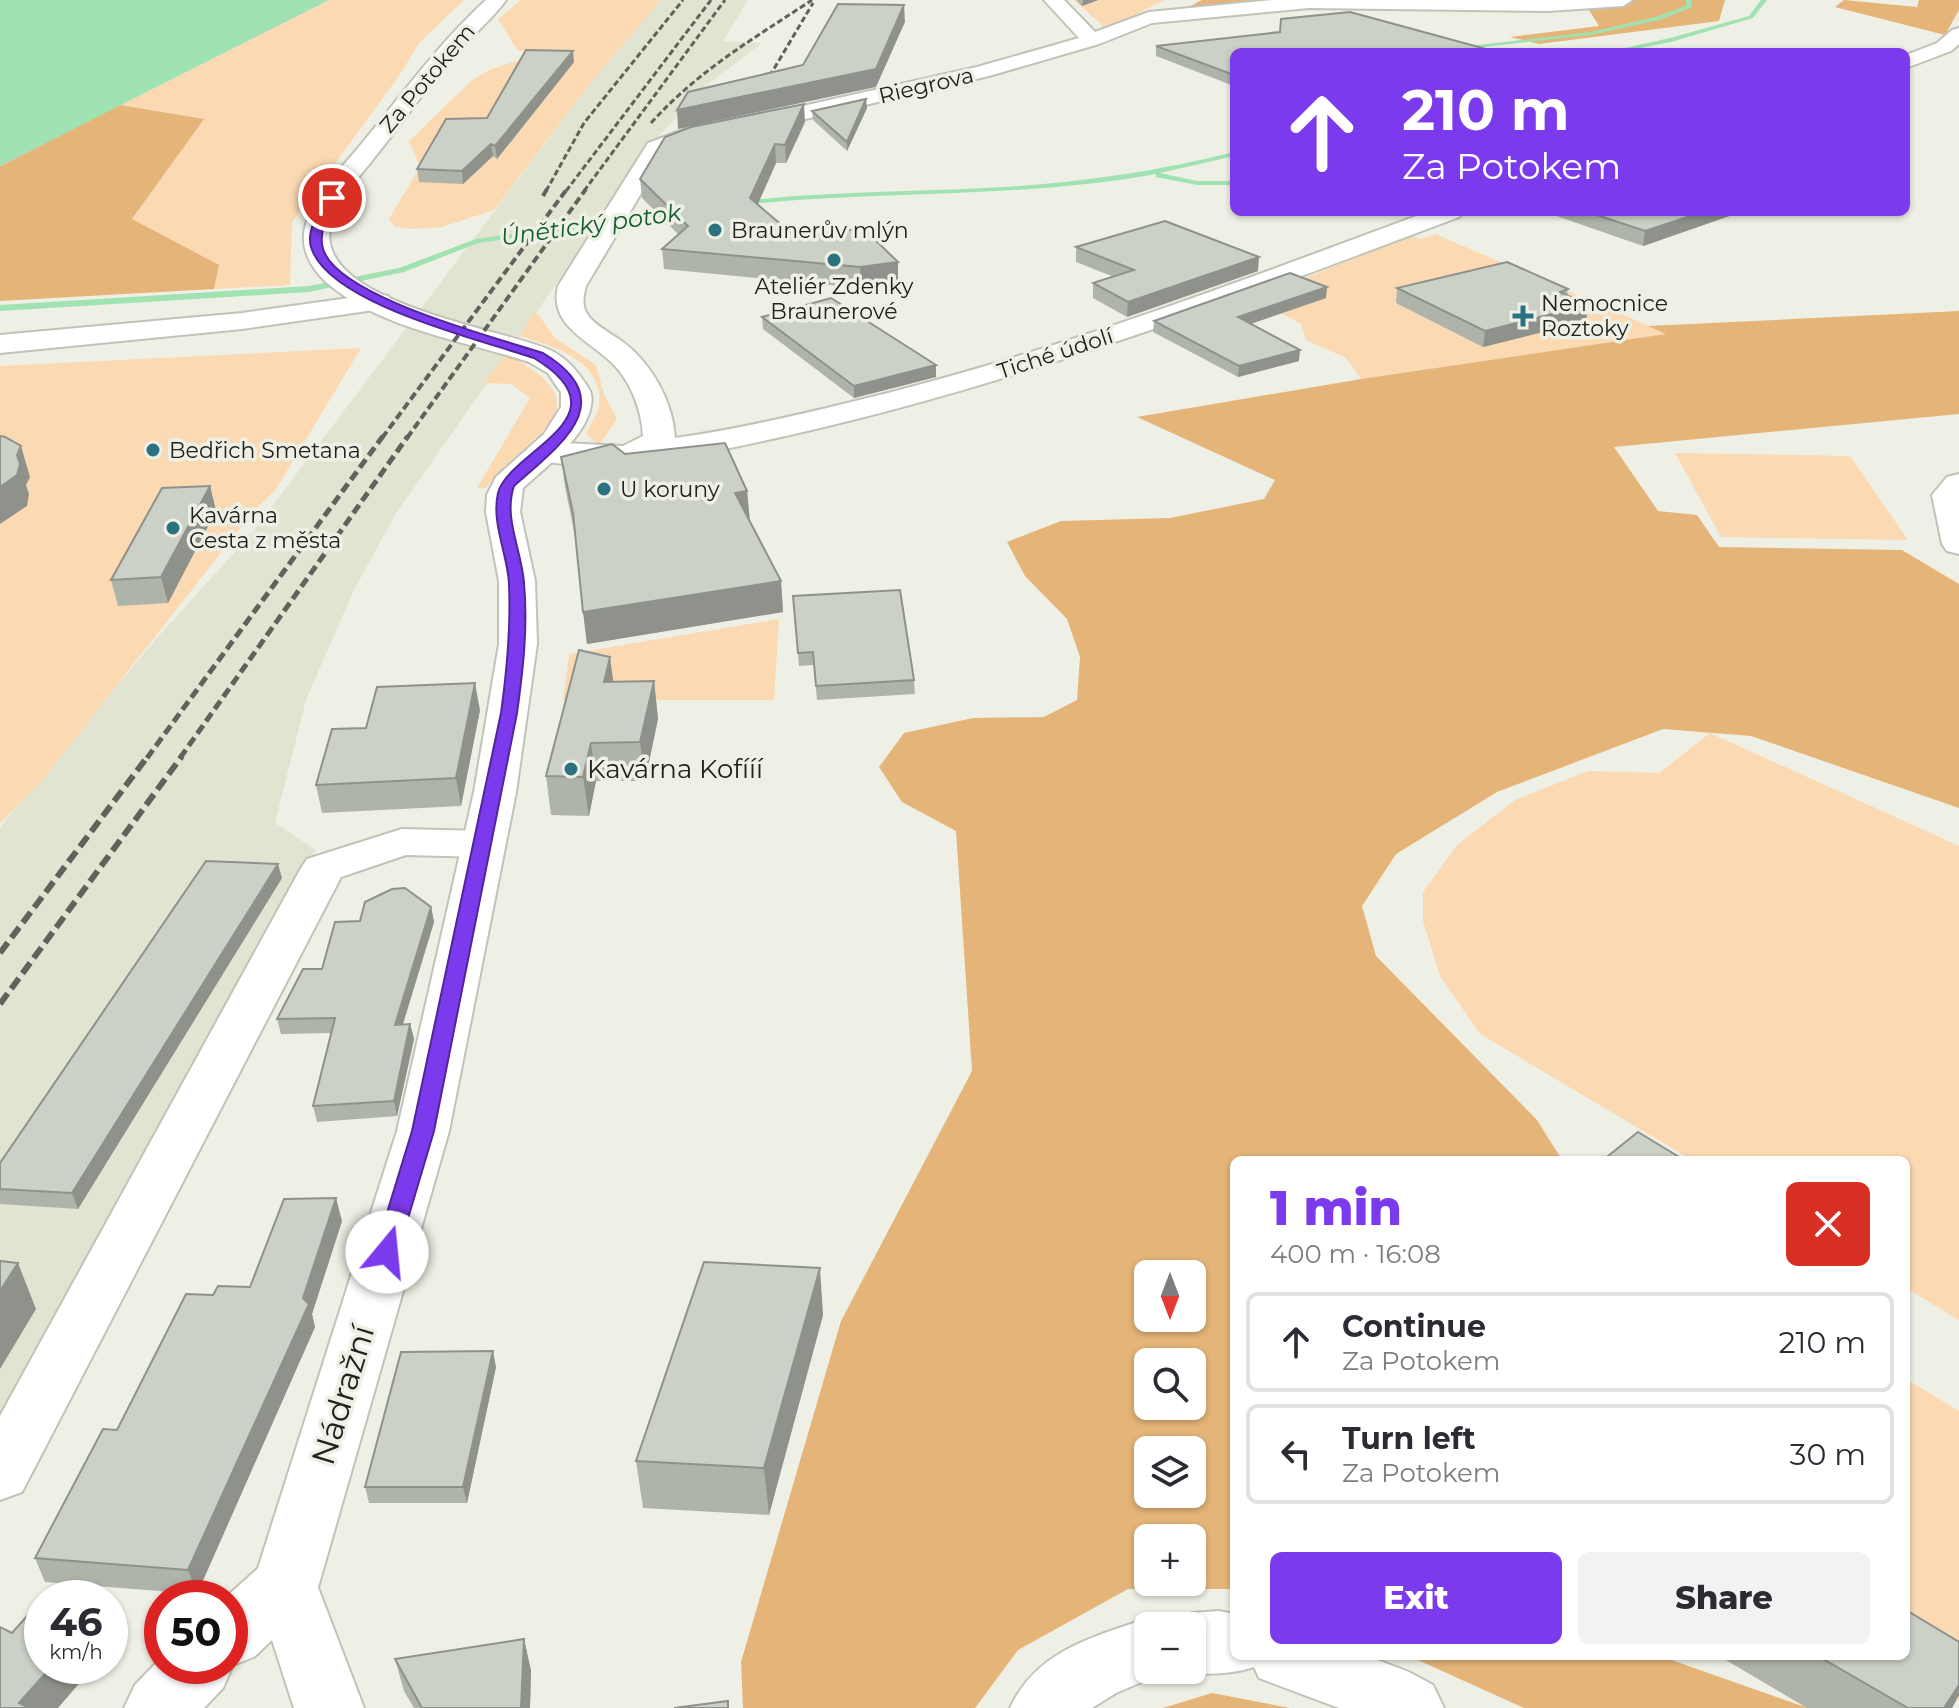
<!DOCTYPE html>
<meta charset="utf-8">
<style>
:root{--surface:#fff;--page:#f2f2f3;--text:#2b2b33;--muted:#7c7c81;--line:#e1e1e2;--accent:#7c3aed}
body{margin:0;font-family:Montserrat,sans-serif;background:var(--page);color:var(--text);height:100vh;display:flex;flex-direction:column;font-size:30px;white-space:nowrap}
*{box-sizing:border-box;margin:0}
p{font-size:26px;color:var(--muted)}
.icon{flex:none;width:44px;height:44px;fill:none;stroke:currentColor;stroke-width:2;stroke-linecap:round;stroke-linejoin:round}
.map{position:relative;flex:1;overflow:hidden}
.side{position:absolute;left:1230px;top:1156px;width:680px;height:504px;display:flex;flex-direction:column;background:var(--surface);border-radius:12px;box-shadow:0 2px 6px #0004}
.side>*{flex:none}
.hud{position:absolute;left:1230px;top:48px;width:680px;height:168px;border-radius:12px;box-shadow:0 2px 6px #0004;background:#7c3aed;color:#fff;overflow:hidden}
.needle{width:52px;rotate:180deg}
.tools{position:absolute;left:1134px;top:1260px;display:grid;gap:16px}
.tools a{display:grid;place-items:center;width:72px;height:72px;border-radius:12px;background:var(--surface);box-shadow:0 2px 6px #0004;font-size:40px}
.speed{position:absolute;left:24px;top:1580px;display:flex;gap:16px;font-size:40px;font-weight:700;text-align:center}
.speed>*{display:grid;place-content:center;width:104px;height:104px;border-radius:50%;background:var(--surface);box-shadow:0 2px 6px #0004;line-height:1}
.speed small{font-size:20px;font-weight:400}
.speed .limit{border:12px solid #d22;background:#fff;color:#111}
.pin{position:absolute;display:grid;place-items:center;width:68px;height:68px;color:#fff;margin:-34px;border:4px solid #fff;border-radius:50%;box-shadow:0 2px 8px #0007}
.me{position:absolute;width:88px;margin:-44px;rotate:17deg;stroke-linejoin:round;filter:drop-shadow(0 0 6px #0008)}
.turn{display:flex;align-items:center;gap:28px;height:168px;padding:0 40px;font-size:36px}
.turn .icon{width:104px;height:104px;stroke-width:2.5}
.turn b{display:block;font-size:56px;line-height:68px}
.round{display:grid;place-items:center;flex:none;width:84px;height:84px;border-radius:12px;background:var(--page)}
.head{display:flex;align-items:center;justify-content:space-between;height:136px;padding:0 40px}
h1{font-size:48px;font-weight:800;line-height:60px;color:var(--accent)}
.primary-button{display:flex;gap:16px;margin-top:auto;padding:16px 40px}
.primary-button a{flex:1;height:92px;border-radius:12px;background:var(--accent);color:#fff;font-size:32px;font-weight:800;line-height:92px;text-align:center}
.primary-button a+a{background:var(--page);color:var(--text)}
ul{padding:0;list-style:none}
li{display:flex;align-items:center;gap:24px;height:100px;margin:0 16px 12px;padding:0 24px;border:4px solid var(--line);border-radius:12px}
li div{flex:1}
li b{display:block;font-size:30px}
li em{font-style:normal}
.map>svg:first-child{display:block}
.built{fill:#e2e4d2}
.green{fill:#fbd9b2}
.forest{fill:#e5b478;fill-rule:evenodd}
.water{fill:#a0e2b1}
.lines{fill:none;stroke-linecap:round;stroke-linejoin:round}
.stream{fill:#a0e2b1;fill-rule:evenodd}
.minor-casing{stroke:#c2c3b8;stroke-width:4}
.major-casing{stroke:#c2c3b8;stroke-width:4}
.minor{fill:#fff;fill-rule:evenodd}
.major{fill:#fff;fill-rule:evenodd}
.rail-far3{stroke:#61625c;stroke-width:3;stroke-dasharray:6 3;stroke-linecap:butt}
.rail-far2{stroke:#61625c;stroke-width:4;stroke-dasharray:8 4;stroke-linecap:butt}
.rail-far1{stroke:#61625c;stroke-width:5;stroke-dasharray:10 5;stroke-linecap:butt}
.rail{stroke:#61625c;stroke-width:6;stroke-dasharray:13 6;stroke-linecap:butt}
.wall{fill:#afb4ab}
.shaded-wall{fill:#8e928b}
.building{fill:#cbd1c7;stroke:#8e928b;stroke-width:2}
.route{fill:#7c3aed;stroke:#51269a;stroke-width:2}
.poi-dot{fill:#2b717f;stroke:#eff0e5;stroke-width:3}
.labels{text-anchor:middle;stroke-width:7;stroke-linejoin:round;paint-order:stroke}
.far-street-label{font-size:22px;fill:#21221e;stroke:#eff0e5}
.far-poi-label{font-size:22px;fill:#21221e;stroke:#eff0e5;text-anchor:start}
.far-water-label{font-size:24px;font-style:italic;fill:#125c30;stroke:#eff0e5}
.poi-label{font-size:26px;fill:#21221e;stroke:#eff0e5;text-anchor:start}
.near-street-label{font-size:32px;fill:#21221e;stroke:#eff0e5}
</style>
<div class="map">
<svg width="1959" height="1708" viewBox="0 0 1959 1708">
<rect width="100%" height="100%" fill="#eff0e5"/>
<!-- built -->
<polygon class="built" points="661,0 748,0 723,41 762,43 701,89 660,135 395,515 353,592 306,700 275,823 316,850 0,1446 0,827 155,640 252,533 592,81"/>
<!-- green -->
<g class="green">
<polygon points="329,0 464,0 419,43 399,76 292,222 290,285 214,289 219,265 132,220 203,119 120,105"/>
<polygon points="521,0 661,0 592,81 494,210 442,227 412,229 395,227 389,219 420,167 409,141 471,81 491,69 534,56 533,51 518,51 498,19"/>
<polygon points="1074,0 1165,0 1112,26 1103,26"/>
<polygon points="1435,234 1668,334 1361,379 1346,358 1306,340 1301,324 1253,298 1411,236 1422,239"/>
<path d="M535 310 555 338 596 365 604 394 617 419 599 445 586 434C590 425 598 414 599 405 605 361 552 346 520 336Z"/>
<polygon points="361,348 276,489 253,512 40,783 0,823 0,524 26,507 0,464 0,366"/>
<path d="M506 354C614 410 523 435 486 488H477L530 398 511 384 484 383Z"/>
<polygon points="1675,453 1850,456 1908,540 1721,537"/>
<polygon points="779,619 774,700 563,700 569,654"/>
<polygon points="1710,733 1959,846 1959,1320 1906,1288 1906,1160 1692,1160 1480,1034 1440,976 1423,921 1423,892 1457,845 1515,800 1588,771 1659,773"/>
<polygon points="1906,1379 1959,1411 1959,1701 1893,1656 1906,1656"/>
</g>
<!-- forest -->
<g class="forest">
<polygon points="1202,0 1725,0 1719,21 1539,44 1510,37 1599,26 1587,7 1235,8 1175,14"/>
<polygon points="1844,0 1917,7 1919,0 1959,0 1959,10 1945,35 1835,7"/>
<polygon points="120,105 204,119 132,219 219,265 214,289 0,301 0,166"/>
<path d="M1959 311V414L1614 447 1658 511 1697 515 1719 547 1902 550 1959 584V808L1751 736 1663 729 1497 792 1396 854 1362 906 1376 956 1537 1120 1562 1160H1234V1589H1128L1018 1650 975 1708H743L741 1662 841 1321 972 1071 956 831 902 802 879 767 904 733 973 718 1044 717 1077 700 1080 657 1067 619 1025 576 1007 542 1061 521 1170 518 1264 499 1275 480 1137 417 1361 379 1666 334 1648 326ZM1192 1274V1318H1148V1274ZM1148 1362H1192V1406H1148ZM1192 1450V1494H1148V1450ZM1192 1538V1582H1148V1538Z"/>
<polygon points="1409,1656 1660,1656 1808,1708 1524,1708"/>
<polygon points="1212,1693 1290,1708 1163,1708"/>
</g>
<!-- water -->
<polygon class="water" points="0,0 329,0 0,166"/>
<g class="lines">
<!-- stream -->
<g class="stream">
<polygon points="1686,0 1692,0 1691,8 1659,20 1591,35 1437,52 1418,52 1591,32 1655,17 1686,6"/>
<polygon points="1761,0 1767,0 1753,18 1671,42 1620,52 1607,52 1670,38 1749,16"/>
<path d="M1234 152V156L1160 173 1197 181H1234V185H1197L1156 177V174C1019 199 880 190 742 205L738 203 742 201C829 191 917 192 1005 187 1082 182 1159 171 1234 152Z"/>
<polygon points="678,210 682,212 681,214 478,243 404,272 309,292 0,311 0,305 309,286 399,268 476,239"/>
</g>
<defs>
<g id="minor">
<path d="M1044 0H1064L1095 32 1149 12 1272 0H1632L1623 6 1548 11 1309 8 1152 23 1099 44 989 76 767 128 692 142 665 153 586 286C584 294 582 302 585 310 591 324 611 333 623 342 652 364 673 402 675 438 733 430 790 417 847 403 1045 356 1236 283 1427 212H1463L1459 217C1239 300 1020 383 790 435 715 452 608 477 533 459L528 452 533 445 544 442 623 446 643 436C642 412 632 385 616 367 593 341 548 328 558 286L648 143 686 129 767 114 977 67 1079 38Z"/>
<polygon points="1959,28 1959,44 1951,51 1906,68 1906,55 1937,43 1952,30"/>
<polygon points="378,294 388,296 392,302 388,308 242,329 0,353 0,335 242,313"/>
<polygon points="1959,474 1959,554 1947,551 1942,544 1932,495 1947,477"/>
<polygon points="402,829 482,831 497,835 504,844 497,853 482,857 406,855 341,877 22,1492 0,1500 0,1416 301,868 307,859"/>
<polygon points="286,1555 309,1564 364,1708 294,1708 272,1640 254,1657 233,1665 223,1688 204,1708 124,1708 135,1685 162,1657 162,1666 230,1666 230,1598 225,1598 263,1564"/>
<path d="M1219 1611 1234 1614V1656H1367L1409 1672 1433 1685 1444 1708H1339L1259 1678 1254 1667C1236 1673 1202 1677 1183 1670H1192V1626H1148V1670H1170L1116 1693 1092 1708H1010C1037 1650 1092 1638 1148 1618L1167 1625 1192 1613Z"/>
</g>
<path id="major" d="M486 0H506C491 21 469 38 452 57 425 90 401 125 374 158 358 179 335 201 330 229 317 303 503 329 550 350 566 358 575 368 585 383 590 390 593 395 591 405 587 436 546 467 523 488L520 512 535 581 537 644 516 792 449 1131 319 1584 309 1604 286 1613 263 1604 253 1584 397 1131 474 792 499 644V581L486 512 487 495 496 477 544 434 561 407V392L555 384 548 373 529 362C462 340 380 329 326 282 311 268 300 248 305 228 312 196 339 171 359 147 400 97 438 44 486 0Z"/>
</defs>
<!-- minor casing -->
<use href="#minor" class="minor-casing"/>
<!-- major casing -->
<use href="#major" class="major-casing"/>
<!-- minor -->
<use href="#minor" class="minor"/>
<!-- major -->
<use href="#major" class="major"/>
<!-- rail-far3 -->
<g class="rail-far3">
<polyline points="765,84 813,3"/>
<path d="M651 123C699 70 753 39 812 0"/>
<polyline points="546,191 584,123 683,0"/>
<polyline points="566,191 711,0"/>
<polyline points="584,191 725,0"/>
</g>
<!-- rail-far2 -->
<g class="rail-far2">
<polyline points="543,196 547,189"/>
<polyline points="382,438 567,189"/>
<polyline points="407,438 586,189"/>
</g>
<!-- rail-far1 -->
<g class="rail-far1">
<polyline points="147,758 383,436"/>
<polyline points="180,758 408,436"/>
</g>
<!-- rail -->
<g class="rail">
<polyline points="0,953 148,756"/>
<polyline points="0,1004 182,756"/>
</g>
</g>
<!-- wall -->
<g class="wall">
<polygon points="1076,0 1098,0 1082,6"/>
<polygon points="1350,12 1234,52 1234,86 1156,56 1156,46 1280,32 1281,19"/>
<polygon points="574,62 497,159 493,156 463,184 419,182 417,169 487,118"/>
<polygon points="867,108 847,151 813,120 812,111"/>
<polygon points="805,122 786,163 776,163 758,204 797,238 898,262 898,283 861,288 664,269 662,249 678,234 642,198 640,179"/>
<polygon points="1545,212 1741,212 1643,246"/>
<polygon points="1076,247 1258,271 1127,317 1093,298 1093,283 1114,277 1076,262"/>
<polygon points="1397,288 1568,289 1567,296 1588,305 1586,321 1483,347 1396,303"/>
<polygon points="1326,298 1251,324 1299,361 1238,377 1153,332 1154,321"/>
<polygon points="762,317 936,365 936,377 854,398 763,329"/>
<polygon points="625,454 747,491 750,522 781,581 783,612 587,644 575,536 565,487 561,457"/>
<polygon points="210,486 216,511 168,603 118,606 111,580"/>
<polygon points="793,596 914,680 915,694 817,700 814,665 799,666"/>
<polygon points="654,681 658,719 645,781 596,781 589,816 551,815 546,776 613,682"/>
<polygon points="480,710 461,806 322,813 316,785 366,728"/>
<polygon points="282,878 78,1209 0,1204 0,1163"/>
<polygon points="431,907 434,922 403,1024 410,1024 414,1039 397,1116 317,1122 313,1106 331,1033 281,1034 277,1019 322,969 360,921"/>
<polygon points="342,1221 312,1314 315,1327 197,1594 45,1582 35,1558 117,1430 213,1295 250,1287"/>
<polygon points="823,1315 769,1515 643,1508 636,1461"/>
<polygon points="496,1367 467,1503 369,1503 365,1487"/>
<polygon points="524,1639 531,1671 530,1708 414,1708 404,1691 395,1659"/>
<polygon points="1719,1656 1906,1656 1956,1701 1952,1708 1807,1708"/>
</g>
<!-- shaded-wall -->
<g class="shaded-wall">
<polygon points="1083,0 1098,0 1082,6"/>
<polygon points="904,5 905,22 876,87 678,129 677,110 876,69"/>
<polygon points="573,51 574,62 497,159 495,146"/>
<polygon points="866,99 867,108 847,151 847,142"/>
<polygon points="804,104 805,122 786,163 785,145"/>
<polygon points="491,144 493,156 463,184 462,171"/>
<polygon points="775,144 776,163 752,217 750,198"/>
<polygon points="1703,212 1741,212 1643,246 1645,231"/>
<polygon points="1259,257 1258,271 1127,317 1128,302"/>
<polygon points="898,262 898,283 861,288 860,267"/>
<polygon points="1327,287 1326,298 1238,328 1238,317"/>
<polygon points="1588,305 1586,321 1483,347 1485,331"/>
<polygon points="1300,350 1299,361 1238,377 1239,366"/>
<polygon points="936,365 936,377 854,398 854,386"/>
<polygon points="21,446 30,477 26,485 29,494 27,506 0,524 0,487"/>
<polygon points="210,486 216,511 168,603 161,577"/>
<polygon points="747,491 750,522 735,493"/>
<polygon points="781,581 783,612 587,644 583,612"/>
<polygon points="610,657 615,694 604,682"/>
<polygon points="654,681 658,719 645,781 640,742"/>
<polygon points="475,683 480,710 461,806 456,778"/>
<polygon points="591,743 596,781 589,816 583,777"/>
<polygon points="278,864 282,878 78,1209 72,1193"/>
<polygon points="431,907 434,922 398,1040 395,1025"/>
<polygon points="410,1024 414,1039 397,1116 394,1101"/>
<polygon points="336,1198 342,1221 312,1314 315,1327 197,1594 188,1570 303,1298"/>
<polygon points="18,1263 36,1309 0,1369 0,1291"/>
<polygon points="820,1268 823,1315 769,1515 764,1468"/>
<polygon points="493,1351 496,1367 467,1503 463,1487"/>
<polygon points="524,1639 531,1671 530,1708 521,1708"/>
<polygon points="52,1666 86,1666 89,1672 58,1708 21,1708 19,1703"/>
<polygon points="1959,1685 1959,1695 1952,1708 1944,1708"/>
</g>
<!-- building -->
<g class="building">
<polygon points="838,4 904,5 876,69 677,110 688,92 803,65"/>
<polygon points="1350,12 1497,52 1234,52 1234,75 1156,46 1280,32 1281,19"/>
<polygon points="526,50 573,51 495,146 491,144 462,171 417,169 446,119 487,118"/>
<polygon points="1760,50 1769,52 1750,52"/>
<polygon points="866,99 847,142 812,111"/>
<polygon points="804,104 785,145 775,144 750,198 797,238 863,228 898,262 860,267 662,249 688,226 640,179 665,137 691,127"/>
<polygon points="1588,212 1703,212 1645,231"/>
<polygon points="1165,221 1259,257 1128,302 1093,283 1134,270 1076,247"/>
<polygon points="1507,262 1568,289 1560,292 1588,305 1485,331 1397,288"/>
<polygon points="1290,273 1327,287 1238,317 1300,350 1239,366 1154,321"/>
<polygon points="831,298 936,365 854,386 762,317"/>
<polygon points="0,436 5,437 21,446 17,455 20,464 17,475 0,487"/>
<polygon points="725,443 747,491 735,493 781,581 583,612 573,513 561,457 612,444 625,454"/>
<polygon points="210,486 161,577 111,580 162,488"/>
<polygon points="900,590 914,680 816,686 813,652 798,653 793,596"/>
<polygon points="579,650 610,657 604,682 654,681 640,742 591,743 583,777 546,776"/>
<polygon points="475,683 456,778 316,785 332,729 366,728 377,687"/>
<polygon points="206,861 278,864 72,1193 0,1189 0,1163"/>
<polygon points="405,888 431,907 395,1025 410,1024 394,1101 313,1106 335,1018 277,1019 303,969 322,969 335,922 360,921 365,902 392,889"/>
<polygon points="1638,1132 1684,1160 1603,1160"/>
<polygon points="336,1198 303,1298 309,1304 188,1570 35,1558 103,1429 117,1430 186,1294 213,1295 218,1286 250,1287 284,1199"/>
<polygon points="0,1261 18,1263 0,1291"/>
<polygon points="704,1262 820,1268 764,1468 636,1461"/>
<polygon points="493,1351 463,1487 365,1487 401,1352"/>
<polygon points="1906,1610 1959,1642 1959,1685 1944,1708 1908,1708 1818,1656 1906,1656"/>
<polygon points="27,1616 42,1624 42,1666 52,1666 19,1703 29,1708 0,1708 0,1627 12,1633"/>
<polygon points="524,1639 521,1708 422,1708 395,1659"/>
<polygon points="728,1701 728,1708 674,1708"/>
</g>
<!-- route -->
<path class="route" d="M328 195 337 198C329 213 320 226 322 244 327 295 498 338 543 353 623 401 560 445 514 486 503 518 522 551 524 583 528 627 523 670 517 713L434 1131 398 1252 395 1258 387 1260 378 1258 375 1252 412 1131 501 713C507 670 511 628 509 584 508 555 491 523 498 493 509 450 631 417 534 358 481 340 328 304 311 247 306 230 320 210 328 195Z"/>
<!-- markers -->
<g class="poi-dot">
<circle cx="715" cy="230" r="8"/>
<circle cx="834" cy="260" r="8"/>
<path d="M1519 304h8v8h8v8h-8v8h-8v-8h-8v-8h8z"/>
<circle cx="153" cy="450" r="8"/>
<circle cx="604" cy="489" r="8"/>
<circle cx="173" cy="528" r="8"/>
<circle cx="571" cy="769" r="8"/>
</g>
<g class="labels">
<!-- far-street labels -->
<g class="far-street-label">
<text transform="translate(427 78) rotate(-50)" y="8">Za Potokem</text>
<text transform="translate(926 85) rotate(-13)" y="8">Riegrova</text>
<text transform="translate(1055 353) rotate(-18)" y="8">Tiché údolí</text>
</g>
<!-- far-poi labels -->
<g class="far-poi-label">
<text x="731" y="238">Braunerův mlýn</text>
<text x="834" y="294" text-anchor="middle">Ateliér Zdenky<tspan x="834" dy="25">Braunerové</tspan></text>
<text x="1541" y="311">Nemocnice<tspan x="1541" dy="25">Roztoky</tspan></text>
<text x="169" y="458">Bedřich Smetana</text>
<text x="620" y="497">U koruny</text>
<text x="189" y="523">Kavárna<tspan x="189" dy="25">Cesta z města</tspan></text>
</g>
<!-- far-water labels -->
<g class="far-water-label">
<text transform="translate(591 225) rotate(-8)" y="8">Únětický potok</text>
</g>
<!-- poi labels -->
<g class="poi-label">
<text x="587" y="778">Kavárna Kofííí</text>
</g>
<!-- near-street labels -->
<g class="near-street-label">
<text transform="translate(343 1395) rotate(-73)" y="11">Nádražní</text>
</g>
</g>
</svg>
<div class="tools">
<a><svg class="needle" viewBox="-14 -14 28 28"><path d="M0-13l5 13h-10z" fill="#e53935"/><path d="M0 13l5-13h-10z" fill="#7c7c81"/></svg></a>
<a><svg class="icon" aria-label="search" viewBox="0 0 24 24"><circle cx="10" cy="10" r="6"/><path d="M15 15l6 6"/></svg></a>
<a><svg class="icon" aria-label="layers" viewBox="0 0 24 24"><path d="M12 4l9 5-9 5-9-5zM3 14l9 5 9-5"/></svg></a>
<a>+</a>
<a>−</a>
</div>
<div class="speed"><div>46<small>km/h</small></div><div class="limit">50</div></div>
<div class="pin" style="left:332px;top:198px;background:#d93025"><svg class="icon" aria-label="arrive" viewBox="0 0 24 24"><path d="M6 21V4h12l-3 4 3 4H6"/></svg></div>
<svg class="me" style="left:387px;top:1252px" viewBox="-20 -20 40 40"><circle r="19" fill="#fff"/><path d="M0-13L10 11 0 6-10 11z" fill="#7c3aed"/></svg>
<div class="hud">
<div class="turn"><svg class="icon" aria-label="ahead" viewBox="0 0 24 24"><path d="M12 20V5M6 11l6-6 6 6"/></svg><div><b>210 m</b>Za Potokem</div></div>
</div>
<section class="side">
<div class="head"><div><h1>1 min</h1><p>400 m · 16:08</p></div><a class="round" style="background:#d93025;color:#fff"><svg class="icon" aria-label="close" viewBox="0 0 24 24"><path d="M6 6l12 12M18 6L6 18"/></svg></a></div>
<ul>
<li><svg class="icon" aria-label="ahead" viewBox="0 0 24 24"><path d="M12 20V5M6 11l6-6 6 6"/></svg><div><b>Continue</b><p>Za Potokem</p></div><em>210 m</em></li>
<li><svg class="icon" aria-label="left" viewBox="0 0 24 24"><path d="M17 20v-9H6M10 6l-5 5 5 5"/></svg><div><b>Turn left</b><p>Za Potokem</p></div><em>30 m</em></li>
</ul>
<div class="primary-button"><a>Exit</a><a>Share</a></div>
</section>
</div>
